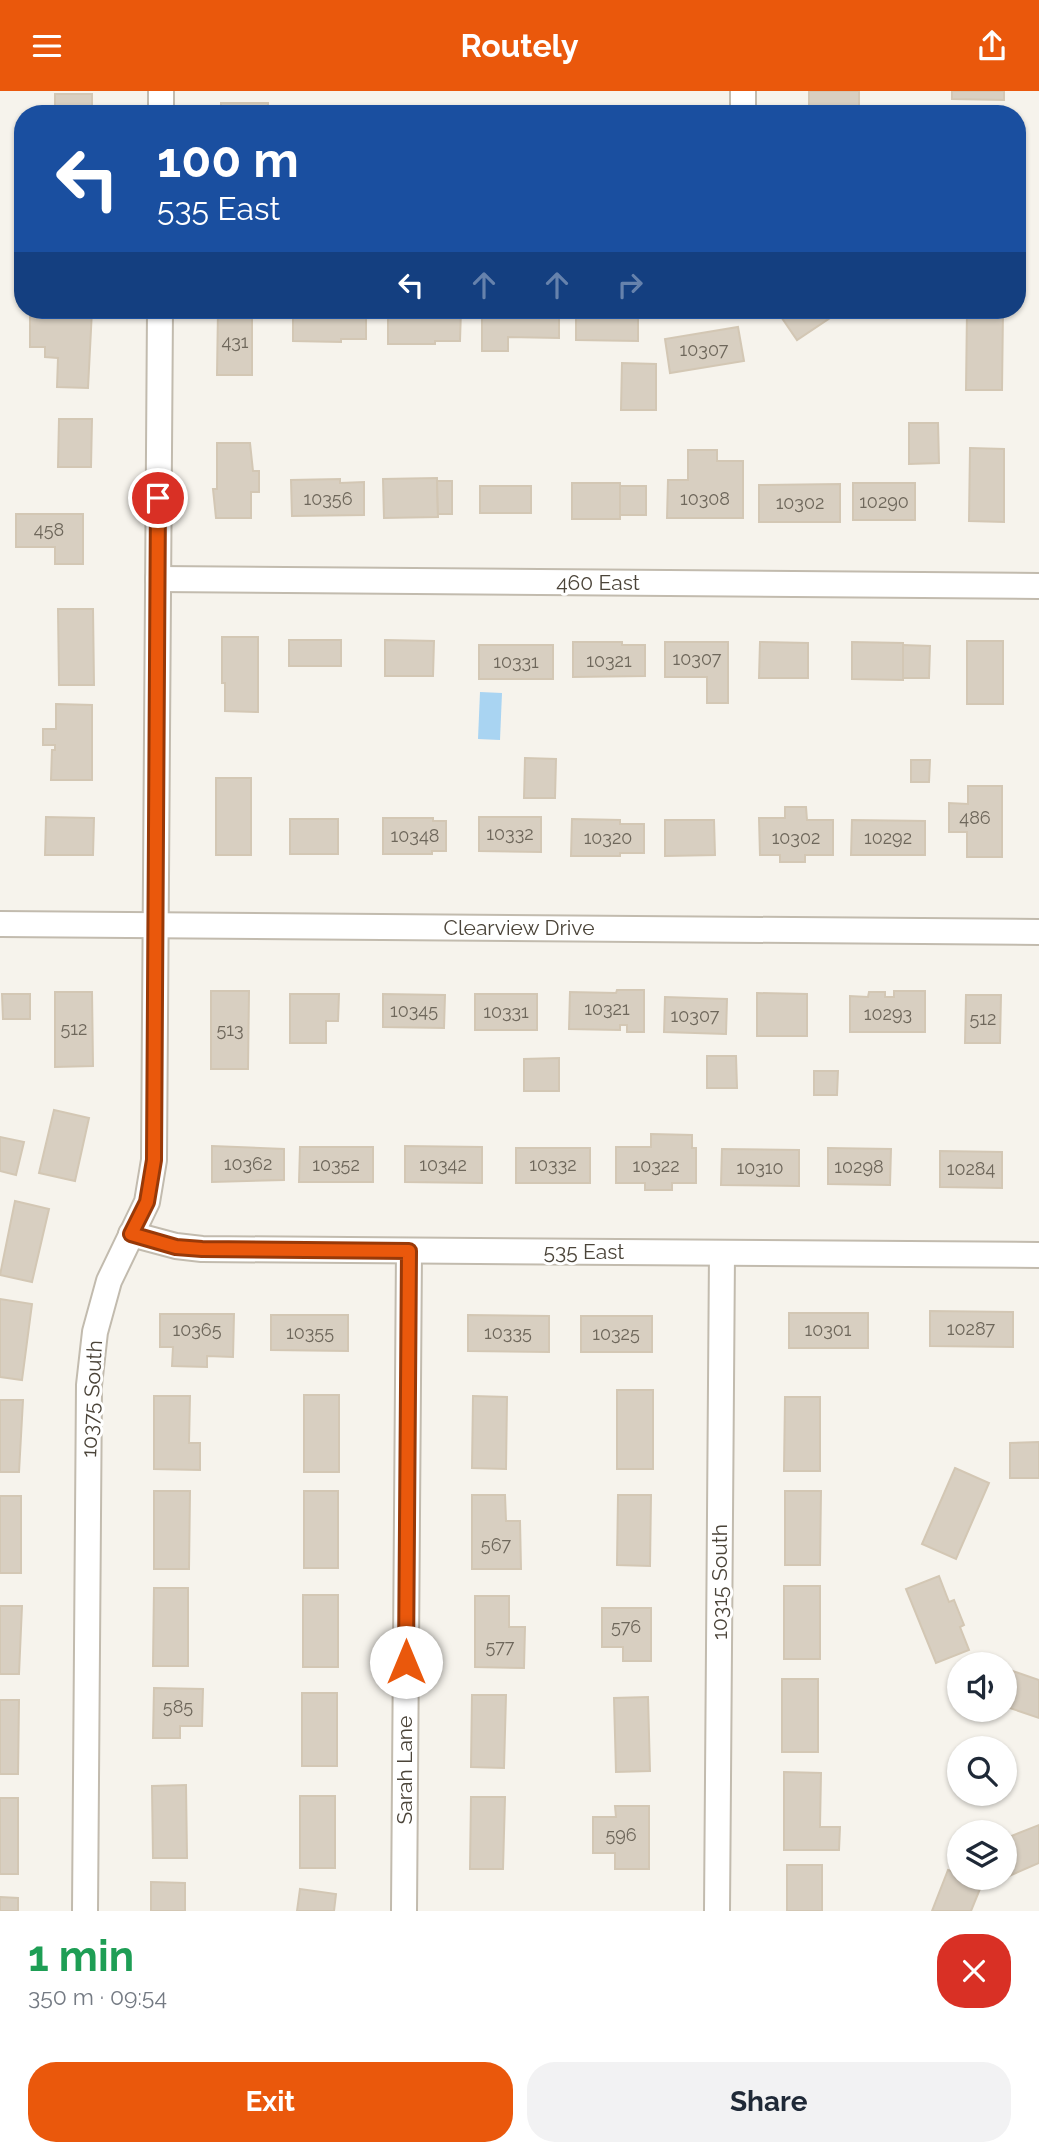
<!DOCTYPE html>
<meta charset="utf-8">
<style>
:root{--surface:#fff;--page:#f2f2f3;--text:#1f2937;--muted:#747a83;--accent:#ea580c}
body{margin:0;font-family:Raleway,sans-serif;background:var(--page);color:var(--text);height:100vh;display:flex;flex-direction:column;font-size:26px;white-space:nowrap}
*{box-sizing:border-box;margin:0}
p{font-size:23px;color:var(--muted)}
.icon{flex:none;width:38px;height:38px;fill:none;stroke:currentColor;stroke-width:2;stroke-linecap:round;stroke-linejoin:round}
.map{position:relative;height:1820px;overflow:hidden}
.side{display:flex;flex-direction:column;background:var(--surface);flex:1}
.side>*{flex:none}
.top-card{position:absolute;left:14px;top:14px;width:1012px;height:214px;border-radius:28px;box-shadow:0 2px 5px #0004;background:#1a4fa0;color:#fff;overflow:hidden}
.controls{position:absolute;left:947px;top:1561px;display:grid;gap:14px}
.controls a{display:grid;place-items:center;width:70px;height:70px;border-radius:50%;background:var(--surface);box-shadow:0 2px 5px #0004;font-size:35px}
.pin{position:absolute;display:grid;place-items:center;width:60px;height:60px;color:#fff;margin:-30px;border:4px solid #fff;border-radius:50%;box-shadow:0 2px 7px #0007}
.me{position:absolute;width:77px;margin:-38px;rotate:0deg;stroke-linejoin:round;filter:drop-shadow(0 0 5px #0008)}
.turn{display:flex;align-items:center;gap:24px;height:147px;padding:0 28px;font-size:32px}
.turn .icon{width:91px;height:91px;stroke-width:2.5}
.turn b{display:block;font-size:49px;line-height:60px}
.lanes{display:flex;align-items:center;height:66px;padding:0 28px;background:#0003;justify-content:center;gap:35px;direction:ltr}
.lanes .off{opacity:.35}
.round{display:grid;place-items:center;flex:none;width:74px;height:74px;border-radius:28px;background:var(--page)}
.head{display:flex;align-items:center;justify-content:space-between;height:119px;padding:0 28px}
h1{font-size:42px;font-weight:700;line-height:52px;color:#1e9e55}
.action{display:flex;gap:14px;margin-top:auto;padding:14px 28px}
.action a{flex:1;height:80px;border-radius:28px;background:var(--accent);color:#fff;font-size:28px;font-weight:700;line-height:80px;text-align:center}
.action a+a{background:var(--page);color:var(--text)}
header{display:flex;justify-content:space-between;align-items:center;height:91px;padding:0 28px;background:var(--accent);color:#fff;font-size:32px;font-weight:700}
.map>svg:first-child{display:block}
.water{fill:#a9d4f2}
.building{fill:#d8cfc1;stroke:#d3c7b4;stroke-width:2}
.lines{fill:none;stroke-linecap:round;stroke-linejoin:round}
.street-casing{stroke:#c2bbae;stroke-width:28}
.street{stroke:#fff;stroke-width:24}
.route-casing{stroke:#983908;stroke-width:18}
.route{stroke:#ea580c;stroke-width:12}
.labels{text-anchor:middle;stroke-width:6;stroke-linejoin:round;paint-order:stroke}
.number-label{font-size:18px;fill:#6e675b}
.street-label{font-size:21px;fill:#4b4439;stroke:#fff}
</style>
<header><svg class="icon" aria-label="menu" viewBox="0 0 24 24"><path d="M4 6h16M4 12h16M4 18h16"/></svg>Routely<svg class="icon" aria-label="share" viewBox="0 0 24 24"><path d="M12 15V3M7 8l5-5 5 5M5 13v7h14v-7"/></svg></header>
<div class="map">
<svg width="1039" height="1820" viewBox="0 0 1039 1820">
<rect width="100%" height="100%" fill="#f6f3ec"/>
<!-- water -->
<polygon class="water" points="480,601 502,602 500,649 478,648"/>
<!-- building -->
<g class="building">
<polygon points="809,0 859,0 859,23 809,20"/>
<polygon points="952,0 1004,0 1004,9 952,8"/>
<rect x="55" y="3" width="37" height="20"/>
<rect x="221" y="12" width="47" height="11"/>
<polygon points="30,219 92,219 88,297 57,296 58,267 45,266 45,256 30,256"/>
<polygon points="218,219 252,219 252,284 217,284"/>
<polygon points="293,219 366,219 366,248 341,248 341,251 293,250"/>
<polygon points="388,219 461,219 460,250 435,250 435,253 388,253"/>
<polygon points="482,219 559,219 559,247 508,246 508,260 482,260"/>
<polygon points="576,219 638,219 638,250 576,249"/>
<polygon points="779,219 842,219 797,249 777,220"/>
<polygon points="967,219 1003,219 1002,299 966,299"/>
<polygon points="738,236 744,270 670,282 665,248"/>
<polygon points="622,272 656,273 656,319 621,319"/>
<polygon points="59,328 92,328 91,376 58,376"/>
<polygon points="909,332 938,332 939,372 909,373"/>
<polygon points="217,352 250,352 253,380 259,380 259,401 251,401 251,427 216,427 213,398 217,398"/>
<polygon points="970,357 1004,358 1004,431 969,430"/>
<polygon points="688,359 717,359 717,370 743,370 743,427 667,427 668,389 688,389"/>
<polygon points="437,387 438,426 384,427 383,388"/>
<polygon points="340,388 340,392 364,391 364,424 292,425 291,389"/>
<polygon points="437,390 452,390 452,423 438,423"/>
<rect x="572" y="392" width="48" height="36"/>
<rect x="853" y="392" width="62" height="37"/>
<polygon points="840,393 840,431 759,431 759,394"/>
<rect x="480" y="395" width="51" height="27"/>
<rect x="620" y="395" width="26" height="29"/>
<polygon points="16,423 83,423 83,473 55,473 55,456 16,456"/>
<polygon points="58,518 93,518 94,594 59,594"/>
<polygon points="222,546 258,546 258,621 225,620 225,592 222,592"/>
<rect x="289" y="549" width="52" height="26"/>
<polygon points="385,549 434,550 433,585 385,585"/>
<rect x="967" y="550" width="36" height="63"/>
<polygon points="573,551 622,551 622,554 645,554 645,585 573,586"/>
<polygon points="665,551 728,551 728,612 707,612 707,586 665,586"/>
<polygon points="760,551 808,552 808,587 759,587"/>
<polygon points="852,551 903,552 903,589 852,588"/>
<rect x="479" y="554" width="74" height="34"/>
<polygon points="903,554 930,555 929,587 903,587"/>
<polygon points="56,613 92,614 92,689 51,689 52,659 55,659 55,654 43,654 43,638 56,638"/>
<polygon points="525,667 556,668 555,707 524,707"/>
<polygon points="911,669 930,669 929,691 911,691"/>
<rect x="216" y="687" width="35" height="77"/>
<polygon points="968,695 1002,695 1002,766 967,766 967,741 949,741 949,712 968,713"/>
<polygon points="785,716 806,716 807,729 833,729 833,764 805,764 805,771 780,771 780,764 760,764 759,727 785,727"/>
<polygon points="46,726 94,727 93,764 45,764"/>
<polygon points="479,726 541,726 541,761 479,760"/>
<polygon points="383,727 433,727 433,730 446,730 446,760 432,760 432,763 383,763"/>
<rect x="290" y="728" width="48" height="35"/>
<polygon points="572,728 620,729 620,733 644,733 644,762 620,762 620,765 571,765"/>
<polygon points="665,729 714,729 715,764 665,765"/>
<polygon points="852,729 925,730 925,764 851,764"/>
<polygon points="617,899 644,899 644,941 627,941 627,934 620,934 620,939 569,938 570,901 616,902"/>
<polygon points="211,900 249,900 248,978 211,978"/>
<polygon points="894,900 925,900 925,941 850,941 850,905 868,906 869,901 885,901 885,906 894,906"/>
<polygon points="55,901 92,901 93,975 55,976"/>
<polygon points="757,902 807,903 807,945 757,945"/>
<polygon points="2,903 30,903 30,928 3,928"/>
<polygon points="290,903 339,903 338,930 326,930 326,952 290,952"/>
<polygon points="383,903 445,904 444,937 383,936"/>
<rect x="475" y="903" width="62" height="36"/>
<polygon points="966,904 1001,904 1000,952 965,952"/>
<polygon points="665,906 727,908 726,943 664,941"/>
<polygon points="707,965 736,965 737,997 707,997"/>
<polygon points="559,967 559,1000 524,1000 524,968"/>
<polygon points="814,980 838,980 837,1004 814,1004"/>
<polygon points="54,1019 89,1027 75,1090 39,1082"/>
<polygon points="651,1043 692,1044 692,1057 696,1057 696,1092 672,1092 672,1099 645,1099 645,1092 616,1092 616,1056 651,1056"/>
<polygon points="0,1046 24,1051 16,1084 0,1080"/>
<polygon points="212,1055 284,1058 284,1089 212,1091"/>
<polygon points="405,1055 482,1056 482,1092 405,1091"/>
<polygon points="300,1056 373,1056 373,1091 299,1091"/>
<rect x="516" y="1057" width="74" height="35"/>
<polygon points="828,1057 891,1058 890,1094 828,1093"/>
<polygon points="722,1058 799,1059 799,1095 721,1094"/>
<polygon points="940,1060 1002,1061 1002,1097 940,1096"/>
<polygon points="15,1110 49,1118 32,1191 0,1184"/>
<polygon points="0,1208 32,1213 22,1289 0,1286"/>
<polygon points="930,1220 1013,1221 1013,1256 930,1255"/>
<rect x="789" y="1222" width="79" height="35"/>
<polygon points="160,1223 234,1223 233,1266 207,1265 207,1276 172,1275 173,1256 160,1256"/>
<polygon points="271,1224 348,1224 348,1260 271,1259"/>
<polygon points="468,1224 549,1225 549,1261 468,1260"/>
<rect x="581" y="1225" width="71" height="36"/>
<rect x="617" y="1299" width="36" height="79"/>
<rect x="304" y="1304" width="35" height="77"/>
<polygon points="154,1305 190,1305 189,1352 200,1352 200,1379 154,1378"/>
<polygon points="473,1305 507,1306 506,1378 472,1377"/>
<polygon points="785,1306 820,1306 820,1380 784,1380"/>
<polygon points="0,1309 23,1309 19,1381 0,1381"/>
<polygon points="1039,1351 1039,1387 1010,1387 1010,1352"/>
<polygon points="955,1377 989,1392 956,1468 922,1453"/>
<polygon points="154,1400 190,1400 189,1478 154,1478"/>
<rect x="304" y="1400" width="34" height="77"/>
<polygon points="785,1400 821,1400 820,1474 785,1474"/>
<polygon points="472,1404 505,1404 506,1430 520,1430 521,1478 472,1478"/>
<polygon points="618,1404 651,1404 650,1475 617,1474"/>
<rect x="0" y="1405" width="21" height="77"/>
<polygon points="939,1485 949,1511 954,1509 964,1534 960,1536 969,1559 936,1572 906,1498"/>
<rect x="784" y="1495" width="36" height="73"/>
<polygon points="154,1497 188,1497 188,1575 153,1575"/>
<rect x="303" y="1504" width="35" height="72"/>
<polygon points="475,1505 509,1505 509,1536 525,1536 524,1577 475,1576"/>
<polygon points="0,1515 22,1515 19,1583 0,1583"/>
<polygon points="602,1517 651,1517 651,1570 623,1570 623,1556 602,1556"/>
<polygon points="1004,1577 1039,1589 1039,1627 1004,1615"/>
<rect x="782" y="1588" width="36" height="73"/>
<polygon points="154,1597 203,1598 202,1635 180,1635 180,1647 153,1647"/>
<rect x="302" y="1602" width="35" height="73"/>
<polygon points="472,1604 506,1604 504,1677 471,1676"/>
<polygon points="648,1606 650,1680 616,1681 614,1607"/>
<polygon points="0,1609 19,1609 18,1683 0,1683"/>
<polygon points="784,1681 821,1682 820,1736 840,1736 839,1759 784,1759"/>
<polygon points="186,1694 187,1767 153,1767 152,1695"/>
<rect x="300" y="1705" width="35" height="72"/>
<polygon points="471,1706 505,1706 503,1778 470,1778"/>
<rect x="0" y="1707" width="18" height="76"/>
<polygon points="615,1715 649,1715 649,1778 615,1778 615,1762 593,1762 593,1726 616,1726"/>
<polygon points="1039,1734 1039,1772 1002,1788 1004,1787 1004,1748"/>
<rect x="787" y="1774" width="35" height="46"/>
<polygon points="948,1779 959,1783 959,1787 968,1787 982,1793 971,1820 932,1820"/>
<polygon points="151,1791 185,1792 185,1820 151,1820"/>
<polygon points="300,1798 336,1803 334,1820 297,1820"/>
<polygon points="0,1806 18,1807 18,1820 0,1820"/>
</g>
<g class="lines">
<defs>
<g id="street">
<polyline points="161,23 161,0"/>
<polyline points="743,23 743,0"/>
<polyline points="158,488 1039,495"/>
<polyline points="0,833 1039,841"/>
<polyline points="131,1143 176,1155 202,1158 1039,1164"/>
<polyline points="85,1820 89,1294 95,1241 109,1190 147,1111 154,1069 160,219"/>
<polyline points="404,1820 409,1160"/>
<polyline points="717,1820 722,1162"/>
</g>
</defs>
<!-- street casing -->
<use href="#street" class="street-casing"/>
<!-- street -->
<use href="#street" class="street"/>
</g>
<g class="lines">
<defs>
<polyline id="route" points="158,407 154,1069 147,1111 131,1143 176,1156 202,1158 409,1160 406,1571"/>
</defs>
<!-- route casing -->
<use href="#route" class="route-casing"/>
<!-- route -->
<use href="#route" class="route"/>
</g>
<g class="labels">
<!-- number labels -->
<g class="number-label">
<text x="235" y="257">431</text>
<text x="704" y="265">10307</text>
<text x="328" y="414">10356</text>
<text x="705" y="414">10308</text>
<text x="884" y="417">10290</text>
<text x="800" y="418">10302</text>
<text x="49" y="445">458</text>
<text x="697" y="574">10307</text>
<text x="609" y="576">10321</text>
<text x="516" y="577">10331</text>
<text x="975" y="733">486</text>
<text x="510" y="749">10332</text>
<text x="415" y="751">10348</text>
<text x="608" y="753">10320</text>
<text x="796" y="753">10302</text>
<text x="888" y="753">10292</text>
<text x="607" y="924">10321</text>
<text x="414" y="926">10345</text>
<text x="506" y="927">10331</text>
<text x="888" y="929">10293</text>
<text x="695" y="931">10307</text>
<text x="983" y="934">512</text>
<text x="74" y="944">512</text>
<text x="230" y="945">513</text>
<text x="248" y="1079">10362</text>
<text x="336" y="1080">10352</text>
<text x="443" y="1080">10342</text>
<text x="553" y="1080">10332</text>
<text x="656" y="1081">10322</text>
<text x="859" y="1082">10298</text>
<text x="760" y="1083">10310</text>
<text x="971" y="1084">10284</text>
<text x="971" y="1244">10287</text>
<text x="197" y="1245">10365</text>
<text x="828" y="1245">10301</text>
<text x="310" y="1248">10355</text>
<text x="508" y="1248">10335</text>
<text x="616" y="1249">10325</text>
<text x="496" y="1460">567</text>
<text x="626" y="1542">576</text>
<text x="500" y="1562">577</text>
<text x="178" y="1622">585</text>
<text x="621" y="1750">596</text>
</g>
<!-- street labels -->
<g class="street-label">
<text x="598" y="499">460 East</text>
<text x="519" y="844">Clearview Drive</text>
<text x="584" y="1168">535 East</text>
<text transform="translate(92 1308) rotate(-87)" y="7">10375 South</text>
<text transform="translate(720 1491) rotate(-90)" y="7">10315 South</text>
<text transform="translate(405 1679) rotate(-90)" y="7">Sarah Lane</text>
</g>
</g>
</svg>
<div class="controls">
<a><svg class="icon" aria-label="sound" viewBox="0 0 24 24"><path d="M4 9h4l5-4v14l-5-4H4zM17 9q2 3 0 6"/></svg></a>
<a><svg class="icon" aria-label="search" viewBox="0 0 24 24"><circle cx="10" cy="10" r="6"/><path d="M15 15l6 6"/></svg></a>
<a><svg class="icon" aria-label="layers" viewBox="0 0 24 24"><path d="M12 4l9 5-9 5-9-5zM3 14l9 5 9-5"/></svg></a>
</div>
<div class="pin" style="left:158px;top:407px;background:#d93025"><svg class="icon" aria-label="arrive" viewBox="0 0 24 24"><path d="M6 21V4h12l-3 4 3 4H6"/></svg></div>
<svg class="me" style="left:406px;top:1571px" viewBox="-20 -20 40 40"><circle r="19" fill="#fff"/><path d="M0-13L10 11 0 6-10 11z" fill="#ea580c"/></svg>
<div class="top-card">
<div class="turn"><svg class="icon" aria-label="left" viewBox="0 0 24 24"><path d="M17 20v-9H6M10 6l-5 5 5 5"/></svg><div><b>100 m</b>535 East</div></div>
<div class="lanes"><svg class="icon" aria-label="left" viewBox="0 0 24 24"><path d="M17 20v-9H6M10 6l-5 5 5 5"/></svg><svg class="icon off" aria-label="ahead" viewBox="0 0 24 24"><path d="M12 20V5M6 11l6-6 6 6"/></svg><svg class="icon off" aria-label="ahead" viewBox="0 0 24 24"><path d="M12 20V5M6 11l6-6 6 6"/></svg><svg class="icon off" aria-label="right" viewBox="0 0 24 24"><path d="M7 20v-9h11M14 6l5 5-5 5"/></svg></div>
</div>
</div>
<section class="side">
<div class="head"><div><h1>1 min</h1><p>350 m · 09:54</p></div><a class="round" style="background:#d93025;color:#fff"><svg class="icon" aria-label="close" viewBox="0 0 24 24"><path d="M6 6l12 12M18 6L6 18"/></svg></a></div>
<div class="action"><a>Exit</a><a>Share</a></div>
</section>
